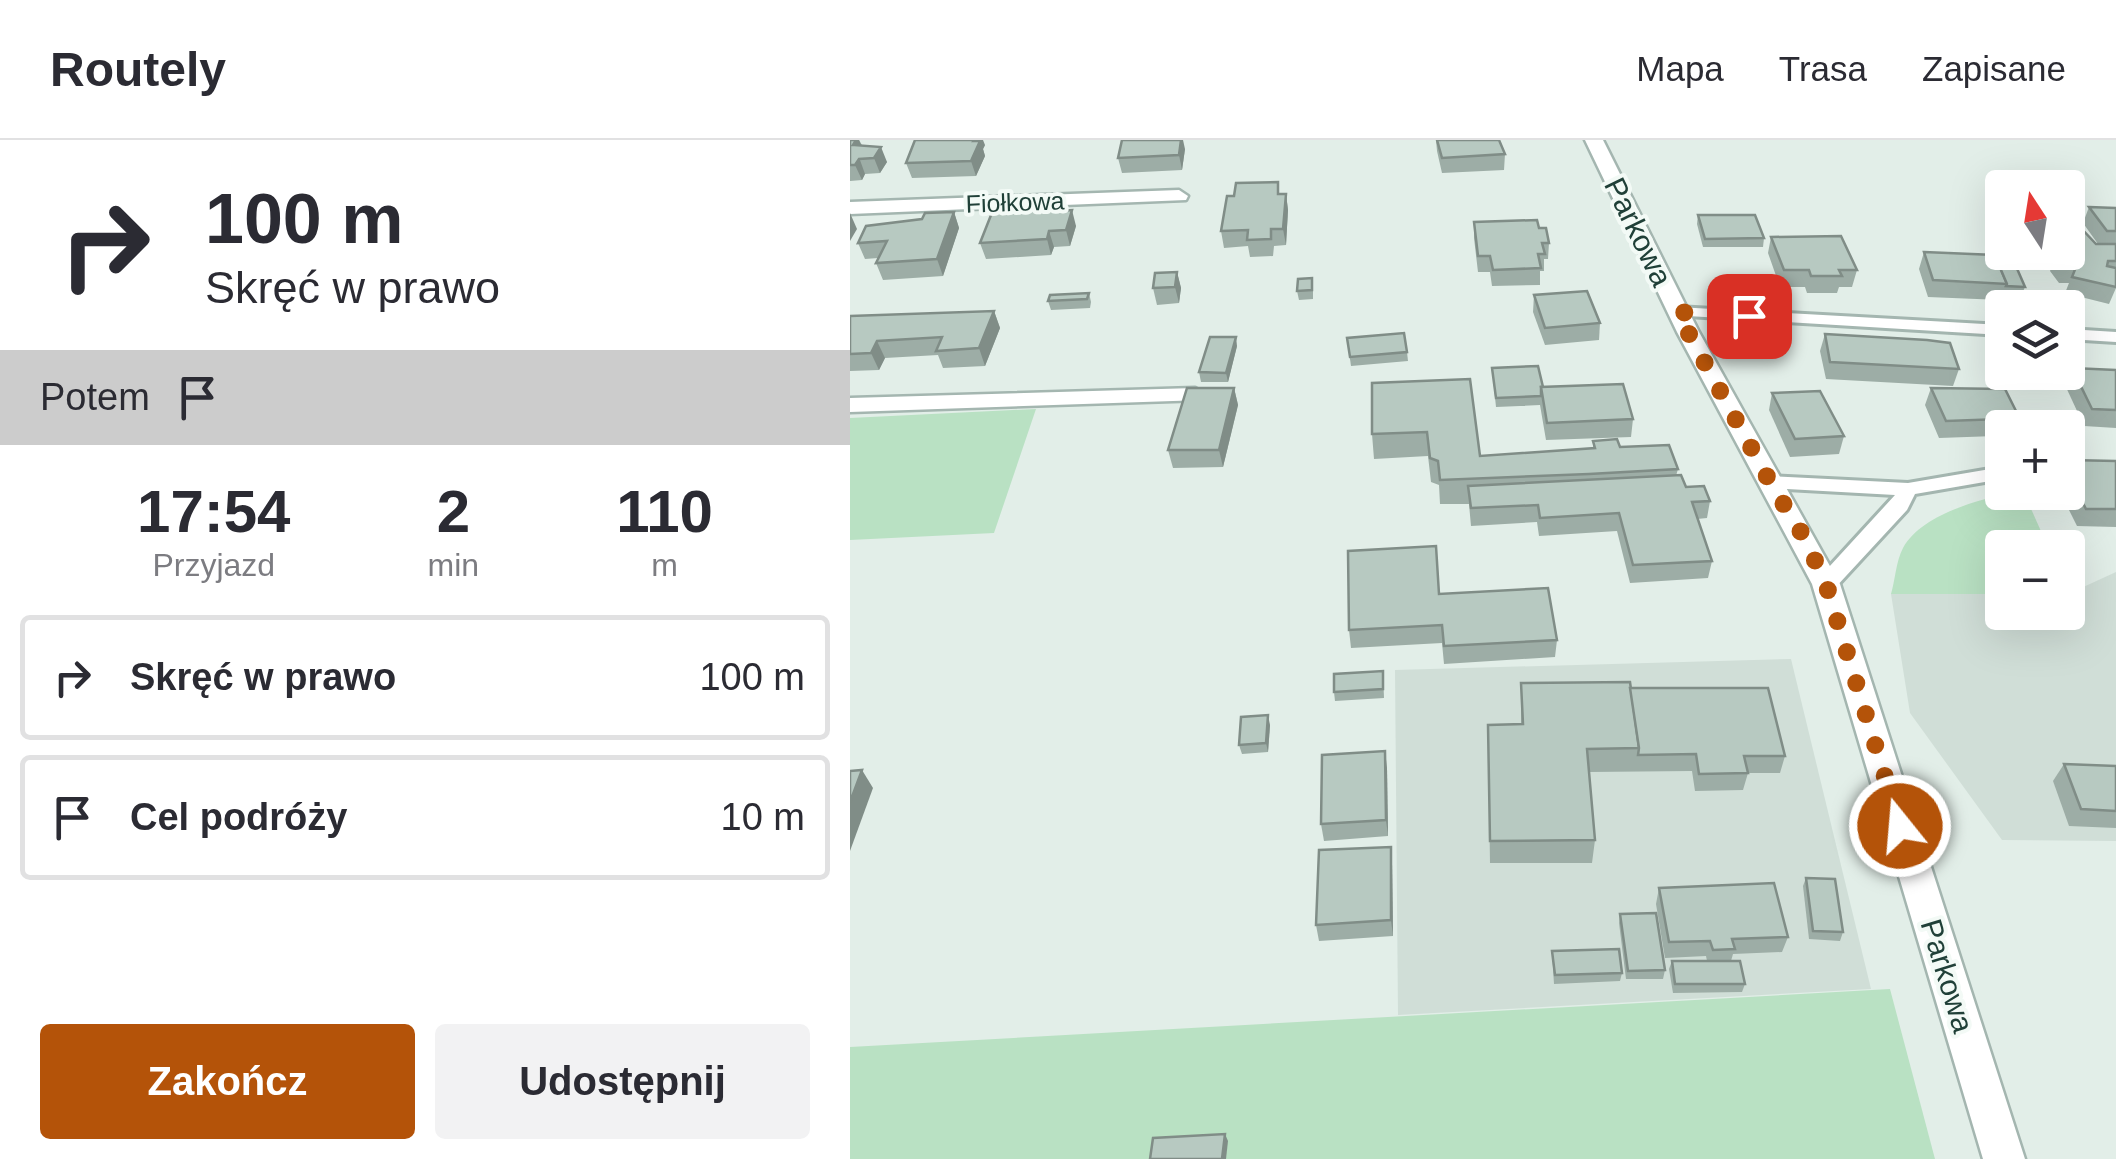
<!DOCTYPE html>
<html lang="pl">
<meta charset="utf-8">
<style>
:root{--surface:#fff;--page:#f2f2f3;--text:#2b2b33;--muted:#7c7c81;--line:#e1e1e2;--accent:#b45309}
body{margin:0;font-family:Arial,sans-serif;background:var(--page);color:var(--text);height:100vh;display:flex;flex-direction:column;font-size:38px;white-space:nowrap}
*{box-sizing:border-box;margin:0}
p{font-size:32px;color:var(--muted)}
.icon{flex:none;width:55px;height:55px;fill:none;stroke:currentColor;stroke-width:2;stroke-linecap:round;stroke-linejoin:round}
.map{position:relative;flex:1;overflow:hidden}
.sheet{display:flex;flex-direction:column;background:var(--surface);width:850px}
.sheet>*{flex:none}
.top-card{background:#fff;color:var(--text);overflow:hidden}
.needle{width:65px;rotate:348deg}
.controls{position:absolute;left:1135px;top:30px;display:grid;gap:20px}
.controls a{display:grid;place-items:center;width:100px;height:100px;border-radius:10px;background:var(--surface);box-shadow:0 10px 40px #0002;font-size:50px}
.pin{position:absolute;display:grid;place-items:center;width:85px;height:85px;color:#fff;margin:-42px;border-radius:20px;box-shadow:0 5px 15px #0006}
.me{position:absolute;width:110px;margin:-55px;rotate:343deg;stroke-linejoin:round;filter:drop-shadow(0 0 8px #0008)}
.turn{display:flex;align-items:center;gap:35px;height:210px;padding:0 40px;font-size:45px}
.turn .icon{width:130px;height:130px;stroke-width:2.5}
.turn b{display:block;font-size:70px;line-height:85px}
.then{display:flex;align-items:center;height:95px;padding:0 40px;background:#0003;gap:20px;font-size:38px}
.eta{display:flex;justify-content:space-evenly;align-items:center;height:170px;text-align:center}
.eta b{font-size:60px;font-weight:700;line-height:70px}
.primary-button{display:flex;gap:20px;margin-top:auto;padding:20px 40px}
.primary-button a{flex:1;height:115px;border-radius:10px;background:var(--accent);color:#fff;font-size:40px;font-weight:700;line-height:115px;text-align:center}
.primary-button a+a{background:var(--page);color:var(--text)}
ul{padding:0;list-style:none}
li{display:flex;align-items:center;gap:30px;height:125px;margin:0 20px 15px;padding:0 20px;border:5px solid var(--line);border-radius:10px}
li div{flex:1}
li b{display:block;font-size:38px}
li em{font-style:normal}
header{display:flex;align-items:center;gap:60px;box-sizing:border-box;height:140px;padding:0 50px;background:var(--surface);border-bottom:2px solid var(--line)}
header strong{font-size:48px}
nav{display:flex;gap:55px;margin-inline-start:auto;font-size:35px}
main{display:flex;flex:1;min-height:0}
.map>svg:first-child{display:block}
.built{fill:#d0ded7}
.green{fill:#b9e1c3}
.lines{fill:none;stroke-linecap:round;stroke-linejoin:round}
.lane-casing{stroke:#a4b6b0;stroke-width:6}
.street-casing{stroke:#a4b6b0;stroke-width:5}
.lane{fill:#fff;fill-rule:evenodd}
.street{fill:#fff;fill-rule:evenodd}
.wall{fill:#9dada6}
.shaded-wall{fill:#808d87}
.building{fill:#b7c9c1;stroke:#808d87;stroke-width:2.5}
.route{stroke:#b45309;stroke-width:18;stroke-dasharray:0 32.4}
.labels{text-anchor:middle;stroke-width:8;stroke-linejoin:round;paint-order:stroke}
.far-street-label{font-size:25px;fill:#204038;stroke:#f3faf6}
.street-label{font-size:30px;fill:#204038;stroke:#f3faf6}
</style>
<header>
<strong>Routely</strong>
<nav><a>Mapa</a><a>Trasa</a><a>Zapisane</a></nav>
</header>
<main>
<section class="sheet">
<div class="top-card">
<div class="turn"><svg class="icon" aria-label="right" viewBox="0 0 24 24"><path d="M7 20v-9h11M14 6l5 5-5 5"/></svg><div><b>100 m</b>Skręć w prawo</div></div>
<div class="then">Potem<svg class="icon" aria-label="arrive" viewBox="0 0 24 24"><path d="M6 21V4h12l-3 4 3 4H6"/></svg></div>
</div>
<div class="eta">
<div><b>17:54</b><p>Przyjazd</p></div>
<div><b>2</b><p>min</p></div>
<div><b>110</b><p>m</p></div>
</div>
<ul>
<li><svg class="icon" aria-label="right" viewBox="0 0 24 24"><path d="M7 20v-9h11M14 6l5 5-5 5"/></svg><div><b>Skręć w prawo</b></div><em>100 m</em></li>
<li><svg class="icon" aria-label="arrive" viewBox="0 0 24 24"><path d="M6 21V4h12l-3 4 3 4H6"/></svg><div><b>Cel podróży</b></div><em>10 m</em></li>
</ul>
<div class="primary-button"><a>Zakończ</a><a>Udostępnij</a></div>
</section>
<div class="map">
<svg width="1266" height="1019" viewBox="0 0 1266 1019">
<rect width="100%" height="100%" fill="#e2eee8"/>
<!-- built -->
<g class="built">
<polygon points="1266,432 1266,701 1152,700 1060,573 1041,454 1152,454 1152,472 1218,472 1218,454"/>
<polygon points="941,519 1021,849 548,875 545,530"/>
</g>
<!-- green -->
<g class="green">
<polygon points="186,269 144,393 0,400 0,278"/>
<path d="M1164 352 1174 353 1198 407 1152 408V454H1041C1045 441 1046 421 1053 408 1072 374 1128 360 1164 352Z"/>
<polygon points="1040,849 1085,1019 0,1019 0,907"/>
</g>
<g class="lines">
<defs>
<g id="lane">
<polygon points="827,167 1152,185 1152,195 821,175 821,169"/>
<polygon points="1218,189 1266,192 1266,202 1218,199"/>
<polygon points="1152,327 1152,339 1065,354 1057,370 984,449 968,449 965,444 968,439 1045,355 919,348 909,342 919,336 1058,343"/>
</g>
<g id="street">
<polygon points="735,0 753,0 849,192 990,444 1175,1019 1133,1019 962,444 827,192"/>
<polygon points="329,50 338,56 336,60 0,74 0,62"/>
<polygon points="345,248 357,255 353,260 0,272 0,258"/>
</g>
</defs>
<!-- lane casing -->
<use href="#lane" class="lane-casing"/>
<!-- street casing -->
<use href="#street" class="street-casing"/>
<!-- lane -->
<use href="#lane" class="lane"/>
<!-- street -->
<use href="#street" class="street"/>
</g>
<!-- wall -->
<g class="wall">
<polygon points="0,0 9,0 12,5 37,22 30,33 15,34 12,40 0,41"/>
<polygon points="586,0 649,0 655,14 654,30 592,33 587,11"/>
<polygon points="135,5 133,9 135,16 126,36 62,38 56,23"/>
<polygon points="335,9 332,30 272,33 268,18"/>
<polygon points="430,54 436,54 438,70 436,105 424,106 423,116 400,117 398,106 374,108 371,91"/>
<polygon points="207,67 208,71 226,86 220,106 204,107 201,115 136,119 130,103"/>
<polygon points="1239,67 1266,68 1266,148 1259,164 1215,153 1219,143 1209,143 1200,131 1205,118 1201,112 1218,112 1218,88 1248,104 1233,83"/>
<polygon points="104,72 109,88 93,136 33,140 26,123 28,118 15,119 8,103 72,79"/>
<polygon points="848,75 914,98 913,107 853,107 847,84"/>
<polygon points="624,82 689,88 699,103 698,119 694,119 694,131 690,131 690,145 642,146 640,132 628,132 624,98"/>
<polygon points="921,97 1007,130 1002,147 989,147 987,153 957,153 955,147 930,147 918,113"/>
<polygon points="1074,112 1148,123 1175,147 1171,156 1153,155 1151,160 1078,157 1069,129"/>
<polygon points="327,132 331,148 329,163 307,165 303,148"/>
<polygon points="463,147 463,159 449,160 447,151"/>
<polygon points="239,153 241,162 240,168 201,170 198,161"/>
<polygon points="684,155 750,183 749,200 695,205 683,172"/>
<polygon points="144,171 150,188 135,226 93,228 88,215 35,218 29,230 0,231 0,176"/>
<polygon points="975,194 1109,229 1103,246 976,239 970,211"/>
<polygon points="497,198 557,212 558,221 501,226"/>
<polygon points="387,206 378,242 351,242 349,232"/>
<polygon points="642,228 783,279 781,297 696,300 690,265 646,267"/>
<polygon points="1222,228 1266,230 1266,288 1234,286 1215,245"/>
<polygon points="522,243 630,316 743,308 743,301 770,307 828,329 826,336 836,347 860,361 857,378 847,379 862,421 858,438 780,443 767,391 689,396 687,382 621,386 619,364 590,364 589,345 581,342 578,316 524,319 522,294"/>
<polygon points="384,248 388,265 373,327 323,328 318,310"/>
<polygon points="1081,248 1172,283 1170,288 1152,288 1152,300 1146,300 1145,296 1089,298 1075,265"/>
<polygon points="922,253 994,296 989,314 940,317 919,270"/>
<polygon points="1218,320 1266,321 1266,387 1227,386 1210,352 1218,352"/>
<polygon points="589,454 707,500 705,517 594,524 592,503 501,508 499,490"/>
<polygon points="533,531 534,558 485,561 484,552"/>
<polygon points="671,543 780,548 935,616 930,633 898,633 893,650 845,651 842,631 739,632 745,700 742,723 640,723 638,585 671,584"/>
<polygon points="420,585 418,612 392,614 389,605"/>
<polygon points="1214,624 1266,626 1266,688 1219,686 1203,641"/>
<polygon points="537,628 538,696 474,701 471,684"/>
<polygon points="542,723 543,796 469,801 466,785"/>
<polygon points="956,738 993,792 990,801 959,799 953,746"/>
<polygon points="809,748 938,797 932,812 883,814 881,821 895,844 892,852 823,853 819,829 822,821 857,821 856,816 815,818 806,764"/>
<polygon points="770,774 815,830 813,839 776,839 769,783"/>
<polygon points="702,811 772,833 770,841 704,844"/>
</g>
<!-- shaded-wall -->
<g class="shaded-wall">
<polygon points="6,0 9,0 14,12 10,20 15,34 12,40 5,25 3,5"/>
<polygon points="125,0 133,0 135,5 133,9 135,16 126,36 121,21"/>
<polygon points="331,0 333,0 335,9 332,30 329,15"/>
<polygon points="31,7 37,22 30,33 24,18"/>
<polygon points="436,54 438,70 436,105 433,89"/>
<polygon points="222,70 226,86 220,106 216,90"/>
<polygon points="104,72 109,88 93,136 87,119"/>
<polygon points="0,73 7,89 0,101"/>
<polygon points="199,91 204,107 201,115 197,99"/>
<polygon points="327,132 331,148 329,163 325,147"/>
<polygon points="144,171 150,188 135,226 129,208"/>
<polygon points="386,197 387,206 378,242 376,233"/>
<polygon points="27,201 35,218 29,230 21,213"/>
<polygon points="384,248 388,265 373,327 369,310"/>
<polygon points="418,575 420,585 418,612 416,603"/>
<polygon points="535,611 537,628 538,696 536,680"/>
<polygon points="12,630 23,648 0,711 0,662"/>
<polygon points="541,707 542,723 543,796 541,780"/>
<polygon points="375,994 378,1001 376,1019 372,1019"/>
</g>
<!-- building -->
<g class="building">
<polygon points="0,0 6,0 3,5 31,7 24,18 9,19 5,25 0,25"/>
<polygon points="65,0 125,0 124,1 130,1 121,21 56,23"/>
<polygon points="272,0 331,0 329,15 268,18"/>
<polygon points="587,0 649,0 655,14 592,18"/>
<polygon points="428,42 428,54 436,54 433,89 421,89 421,99 397,100 398,90 371,91 377,56 384,56 386,43"/>
<polygon points="207,67 206,71 222,70 216,90 199,91 197,99 130,103 143,70"/>
<polygon points="1239,67 1266,68 1266,91 1257,91"/>
<polygon points="104,72 87,119 26,123 37,101 8,103 16,86 72,79 75,73"/>
<polygon points="848,75 905,75 914,98 855,99"/>
<polygon points="687,80 689,88 696,88 699,103 692,103 695,114 688,114 691,128 643,130 640,116 628,116 624,82"/>
<polygon points="1230,87 1246,104 1266,104 1266,121 1258,121 1257,126 1266,128 1266,147 1222,137 1226,127 1216,127 1207,114 1220,114 1218,111 1218,88"/>
<polygon points="991,96 1007,130 989,130 992,136 961,136 959,130 934,130 921,97"/>
<polygon points="1074,112 1145,115 1157,144 1083,140"/>
<polygon points="1148,123 1165,124 1175,147 1156,146 1157,144"/>
<polygon points="327,132 325,147 303,148 305,133"/>
<polygon points="462,138 462,150 447,151 448,139"/>
<polygon points="737,151 750,183 695,188 684,155"/>
<polygon points="239,153 237,159 198,161 200,155"/>
<polygon points="144,171 129,208 86,211 92,197 27,201 21,213 0,214 0,176"/>
<polygon points="554,193 557,212 500,217 497,198"/>
<polygon points="975,194 1077,200 1100,203 1109,229 980,222"/>
<polygon points="360,197 386,197 376,233 349,232"/>
<polygon points="688,226 693,247 691,247 691,256 646,258 642,228"/>
<polygon points="1222,228 1266,230 1266,270 1242,269"/>
<polygon points="620,239 630,316 745,308 743,301 767,299 770,307 819,305 828,329 739,334 590,340 588,321 580,318 577,292 522,294 522,243"/>
<polygon points="773,244 783,279 697,283 691,247"/>
<polygon points="337,248 384,248 369,310 318,310"/>
<polygon points="1081,248 1155,249 1172,283 1153,283 1152,279 1096,281"/>
<polygon points="970,251 994,296 945,299 922,253"/>
<polygon points="1218,320 1266,321 1266,369 1236,369 1218,334"/>
<polygon points="831,335 836,347 854,346 860,361 842,362 862,421 783,425 769,373 690,378 688,365 621,368 618,346"/>
<polygon points="586,406 589,454 698,448 707,500 594,506 592,485 499,490 498,411"/>
<polygon points="533,531 533,549 484,552 484,534"/>
<polygon points="780,542 789,608 737,609 745,700 640,701 638,585 673,584 671,543"/>
<polygon points="780,548 918,548 935,616 894,616 898,633 849,634 846,614 788,615 789,608"/>
<polygon points="418,575 416,603 389,605 391,577"/>
<polygon points="535,611 536,680 471,684 472,615"/>
<polygon points="1214,624 1266,626 1266,671 1231,669"/>
<polygon points="12,630 0,662 0,631"/>
<polygon points="541,707 541,780 466,785 469,710"/>
<polygon points="956,738 985,739 993,792 963,791"/>
<polygon points="924,743 938,797 882,799 885,809 863,810 860,801 819,802 809,748"/>
<polygon points="806,773 815,830 778,831 770,774"/>
<polygon points="769,809 772,833 705,835 702,811"/>
<polygon points="822,821 890,821 895,844 825,844"/>
<polygon points="375,994 372,1019 300,1019 303,998"/>
</g>
<g class="lines">
<!-- route -->
<polyline class="route" points="899,176 827,172 920,342 954,397 976,444 1050,686"/>
</g>
<g class="labels">
<!-- far-street labels -->
<g class="far-street-label">
<text transform="translate(165 62) rotate(-2)" y="9">Fiołkowa</text>
</g>
<!-- street labels -->
<g class="street-label">
<text transform="translate(788 92) rotate(64)" y="10">Parkowa</text>
<text transform="translate(1097 836) rotate(73)" y="10">Parkowa</text>
</g>
</g>
</svg>
<div class="controls">
<a><svg class="needle" viewBox="-14 -14 28 28"><path d="M0-13l5 13h-10z" fill="#e53935"/><path d="M0 13l5-13h-10z" fill="#7c7c81"/></svg></a>
<a><svg class="icon" aria-label="layers" viewBox="0 0 24 24"><path d="M12 4l9 5-9 5-9-5zM3 14l9 5 9-5"/></svg></a>
<a>+</a>
<a>−</a>
</div>
<div class="pin" style="left:899px;top:176px;background:#d93025"><svg class="icon" aria-label="arrive" viewBox="0 0 24 24"><path d="M6 21V4h12l-3 4 3 4H6"/></svg></div>
<svg class="me" style="left:1050px;top:686px" viewBox="-20 -20 40 40"><circle r="17" fill="#b45309" stroke="#fff" stroke-width="3"/><path d="M0-11L8 9 0 5-8 9z" fill="#fff"/></svg>
</div>
</main>
